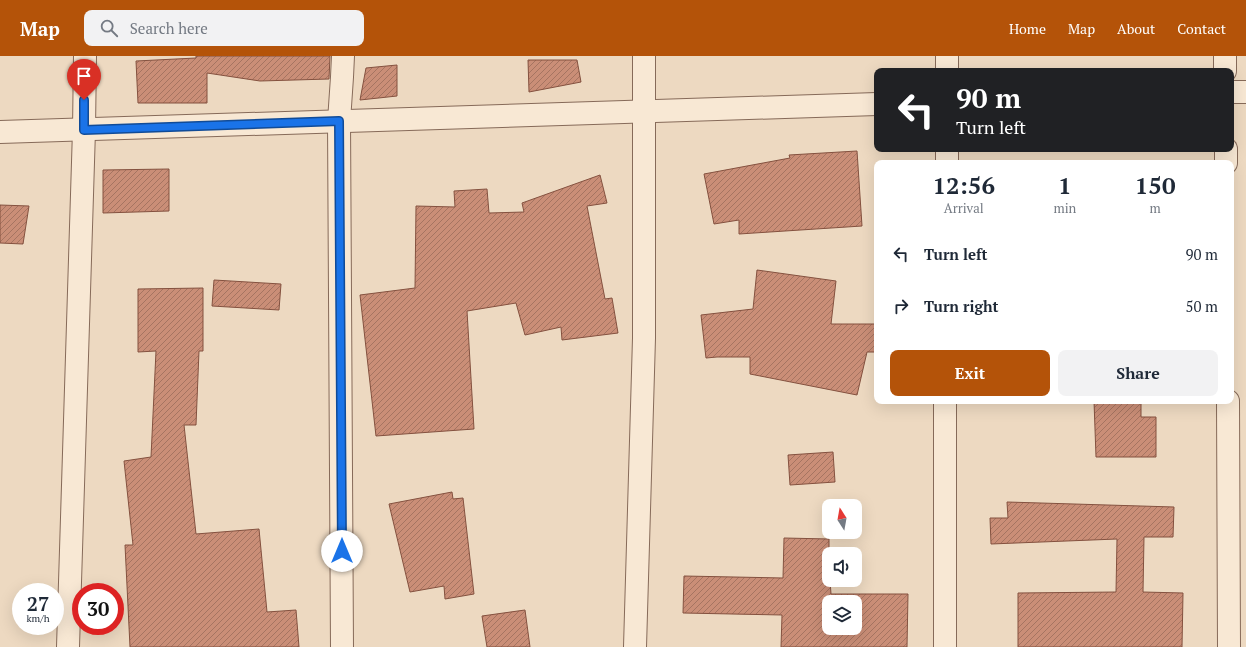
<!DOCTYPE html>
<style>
:root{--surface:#fff;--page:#f2f2f3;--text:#1f2937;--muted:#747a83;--accent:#b45309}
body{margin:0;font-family:"PT Serif",serif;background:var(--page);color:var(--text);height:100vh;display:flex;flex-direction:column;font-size:15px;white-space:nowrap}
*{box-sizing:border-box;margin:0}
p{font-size:13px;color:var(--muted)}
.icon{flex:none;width:22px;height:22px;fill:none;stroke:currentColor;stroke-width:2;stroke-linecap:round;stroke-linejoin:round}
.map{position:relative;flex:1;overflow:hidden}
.drawer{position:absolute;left:874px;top:104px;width:360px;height:244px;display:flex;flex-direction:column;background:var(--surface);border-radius:8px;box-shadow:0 4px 16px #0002}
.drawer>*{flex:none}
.top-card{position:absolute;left:874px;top:12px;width:360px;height:84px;border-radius:8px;box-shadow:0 4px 16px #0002;background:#202124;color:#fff;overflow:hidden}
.needle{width:26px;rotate:349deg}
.fabs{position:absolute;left:822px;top:443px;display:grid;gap:8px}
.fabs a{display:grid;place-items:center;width:40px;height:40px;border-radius:8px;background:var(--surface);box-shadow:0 4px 16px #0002;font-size:20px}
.speed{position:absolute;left:12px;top:527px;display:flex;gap:8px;font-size:20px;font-weight:700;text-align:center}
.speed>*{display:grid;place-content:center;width:52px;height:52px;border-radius:50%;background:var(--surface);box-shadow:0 4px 16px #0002;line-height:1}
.speed small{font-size:10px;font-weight:400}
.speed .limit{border:6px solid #d22;background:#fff;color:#111}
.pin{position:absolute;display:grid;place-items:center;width:34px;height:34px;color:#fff;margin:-41px -17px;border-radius:50% 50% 50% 0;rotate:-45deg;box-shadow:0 0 4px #0007}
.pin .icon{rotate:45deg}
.me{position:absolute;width:44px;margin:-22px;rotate:0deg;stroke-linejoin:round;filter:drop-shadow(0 0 3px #0008)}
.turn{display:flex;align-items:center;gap:14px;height:84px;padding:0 16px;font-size:18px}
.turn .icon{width:52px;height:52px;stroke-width:2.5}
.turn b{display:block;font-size:28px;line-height:34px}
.eta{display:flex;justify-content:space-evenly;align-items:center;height:68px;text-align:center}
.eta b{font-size:24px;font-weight:700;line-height:28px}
.cta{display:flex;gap:8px;margin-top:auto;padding:8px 16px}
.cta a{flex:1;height:46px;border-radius:8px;background:var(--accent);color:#fff;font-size:16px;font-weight:700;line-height:46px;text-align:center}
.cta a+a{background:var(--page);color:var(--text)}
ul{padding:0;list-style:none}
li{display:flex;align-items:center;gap:12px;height:52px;padding:0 16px}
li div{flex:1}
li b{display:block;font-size:15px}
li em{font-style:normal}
header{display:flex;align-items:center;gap:24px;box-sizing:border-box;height:56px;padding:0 20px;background:var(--accent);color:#fff}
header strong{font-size:19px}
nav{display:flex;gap:22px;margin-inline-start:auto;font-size:14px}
.search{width:280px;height:36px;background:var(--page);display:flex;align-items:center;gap:10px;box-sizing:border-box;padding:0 14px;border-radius:8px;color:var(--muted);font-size:15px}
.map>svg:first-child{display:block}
.building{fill:url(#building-hatch);stroke:#84513f;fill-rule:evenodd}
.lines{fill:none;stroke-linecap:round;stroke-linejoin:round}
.street-casing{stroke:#866a59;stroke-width:24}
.street{stroke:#f8e8d4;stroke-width:22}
.route-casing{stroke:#114b97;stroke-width:10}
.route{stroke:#1a73e8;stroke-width:7}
</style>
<header>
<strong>Map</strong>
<div class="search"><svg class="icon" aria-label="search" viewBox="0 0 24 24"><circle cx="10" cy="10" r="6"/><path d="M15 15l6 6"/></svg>Search here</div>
<nav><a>Home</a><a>Map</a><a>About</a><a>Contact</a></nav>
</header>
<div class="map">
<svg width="1246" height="591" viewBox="0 0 1246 591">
<defs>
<pattern id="building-hatch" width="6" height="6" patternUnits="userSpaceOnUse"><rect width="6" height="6" fill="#ca8e77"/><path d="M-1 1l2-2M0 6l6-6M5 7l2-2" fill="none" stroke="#a57461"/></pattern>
</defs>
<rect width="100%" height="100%" fill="#edd9c1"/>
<!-- building -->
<g class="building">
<polygon points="196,0 330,0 329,23 260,25 207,17 207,47 138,47 136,5 196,2"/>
<polygon points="528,4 577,4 581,26 529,36"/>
<polygon points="397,9 397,40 360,44 366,12"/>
<polygon points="857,95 862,170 739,178 739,164 714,168 704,118 790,102 789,99"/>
<polygon points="169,113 169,155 103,157 103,114"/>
<polygon points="600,119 607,147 587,150 605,243 612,242 618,277 562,284 561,271 525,279 516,247 467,255 474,373 376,380 360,239 415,232 416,150 455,151 454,135 487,133 489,157 524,156 522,147"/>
<polygon points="0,149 29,150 23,188 0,187"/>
<polygon points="757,214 836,225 831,268 877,268 877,296 867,296 857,339 750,318 750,301 717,301 706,302 701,259 753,253"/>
<polygon points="214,224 281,228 279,254 212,250"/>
<polygon points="203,232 203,295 199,295 196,369 184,369 196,478 259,473 267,556 296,554 299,591 130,591 125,489 133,489 124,405 151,401 156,295 138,296 138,233"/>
<polygon points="1094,345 1141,345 1141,361 1156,361 1156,401 1096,401"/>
<polygon points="833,396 835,426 790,429 788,399"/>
<polygon points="452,436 453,443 463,442 474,538 445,543 444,530 410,536 389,448"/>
<polygon points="1007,446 1174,451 1173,481 1144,481 1143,536 1183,537 1182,591 1018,591 1018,537 1116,536 1117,483 991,488 990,462 1008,462"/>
<path d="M784 482 829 483V524H830L831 538H908L907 591H781L782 559 683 557 684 520 783 522ZM829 546H855V572H829Z"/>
<polygon points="525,554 530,591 487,591 482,560"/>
</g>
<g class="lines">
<defs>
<g id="street">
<polyline points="947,15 947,0"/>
<polyline points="1225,15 1225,0"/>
<polyline points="1231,36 1246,36"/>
<polyline points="0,76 877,48"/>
<polyline points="1226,93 1226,107"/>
<polyline points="947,107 947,93"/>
<polyline points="1228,345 1229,591"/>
<polyline points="68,591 84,74 85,0"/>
<polyline points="342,591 339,65 342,21 343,0"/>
<polyline points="635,591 644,282 644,0"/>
<polyline points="945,591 945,345"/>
</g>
</defs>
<!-- street casing -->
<use href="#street" class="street-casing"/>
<!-- street -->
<use href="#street" class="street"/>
</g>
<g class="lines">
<defs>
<polyline id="route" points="84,44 84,74 339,65 342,495"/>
</defs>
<!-- route casing -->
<use href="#route" class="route-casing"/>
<!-- route -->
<use href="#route" class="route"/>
</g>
</svg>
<div class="fabs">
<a><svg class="needle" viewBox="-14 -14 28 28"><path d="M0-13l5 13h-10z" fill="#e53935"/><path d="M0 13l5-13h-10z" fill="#747a83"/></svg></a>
<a><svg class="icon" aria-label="sound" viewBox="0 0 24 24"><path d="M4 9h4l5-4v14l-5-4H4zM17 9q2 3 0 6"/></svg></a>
<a><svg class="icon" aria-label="layers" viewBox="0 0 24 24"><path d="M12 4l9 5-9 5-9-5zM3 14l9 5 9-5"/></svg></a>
</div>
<div class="speed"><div>27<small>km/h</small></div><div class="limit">30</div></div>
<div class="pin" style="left:84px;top:44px;background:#d93025"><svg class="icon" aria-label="arrive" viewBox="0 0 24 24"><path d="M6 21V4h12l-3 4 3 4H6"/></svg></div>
<svg class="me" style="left:342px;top:495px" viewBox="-20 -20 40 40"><circle r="19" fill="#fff"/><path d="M0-13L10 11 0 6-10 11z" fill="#1a73e8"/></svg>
<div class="top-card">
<div class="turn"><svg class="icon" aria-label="left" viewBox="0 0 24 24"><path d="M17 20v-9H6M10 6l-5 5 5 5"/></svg><div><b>90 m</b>Turn left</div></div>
</div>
<section class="drawer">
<div class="eta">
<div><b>12:56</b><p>Arrival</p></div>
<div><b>1</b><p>min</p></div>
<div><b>150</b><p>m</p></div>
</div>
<ul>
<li><svg class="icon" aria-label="left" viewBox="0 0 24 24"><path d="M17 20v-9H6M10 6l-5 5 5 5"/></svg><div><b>Turn left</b></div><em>90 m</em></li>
<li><svg class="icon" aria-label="right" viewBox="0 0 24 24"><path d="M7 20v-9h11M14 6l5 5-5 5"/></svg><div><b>Turn right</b></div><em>50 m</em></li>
</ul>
<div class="cta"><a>Exit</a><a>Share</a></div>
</section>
</div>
